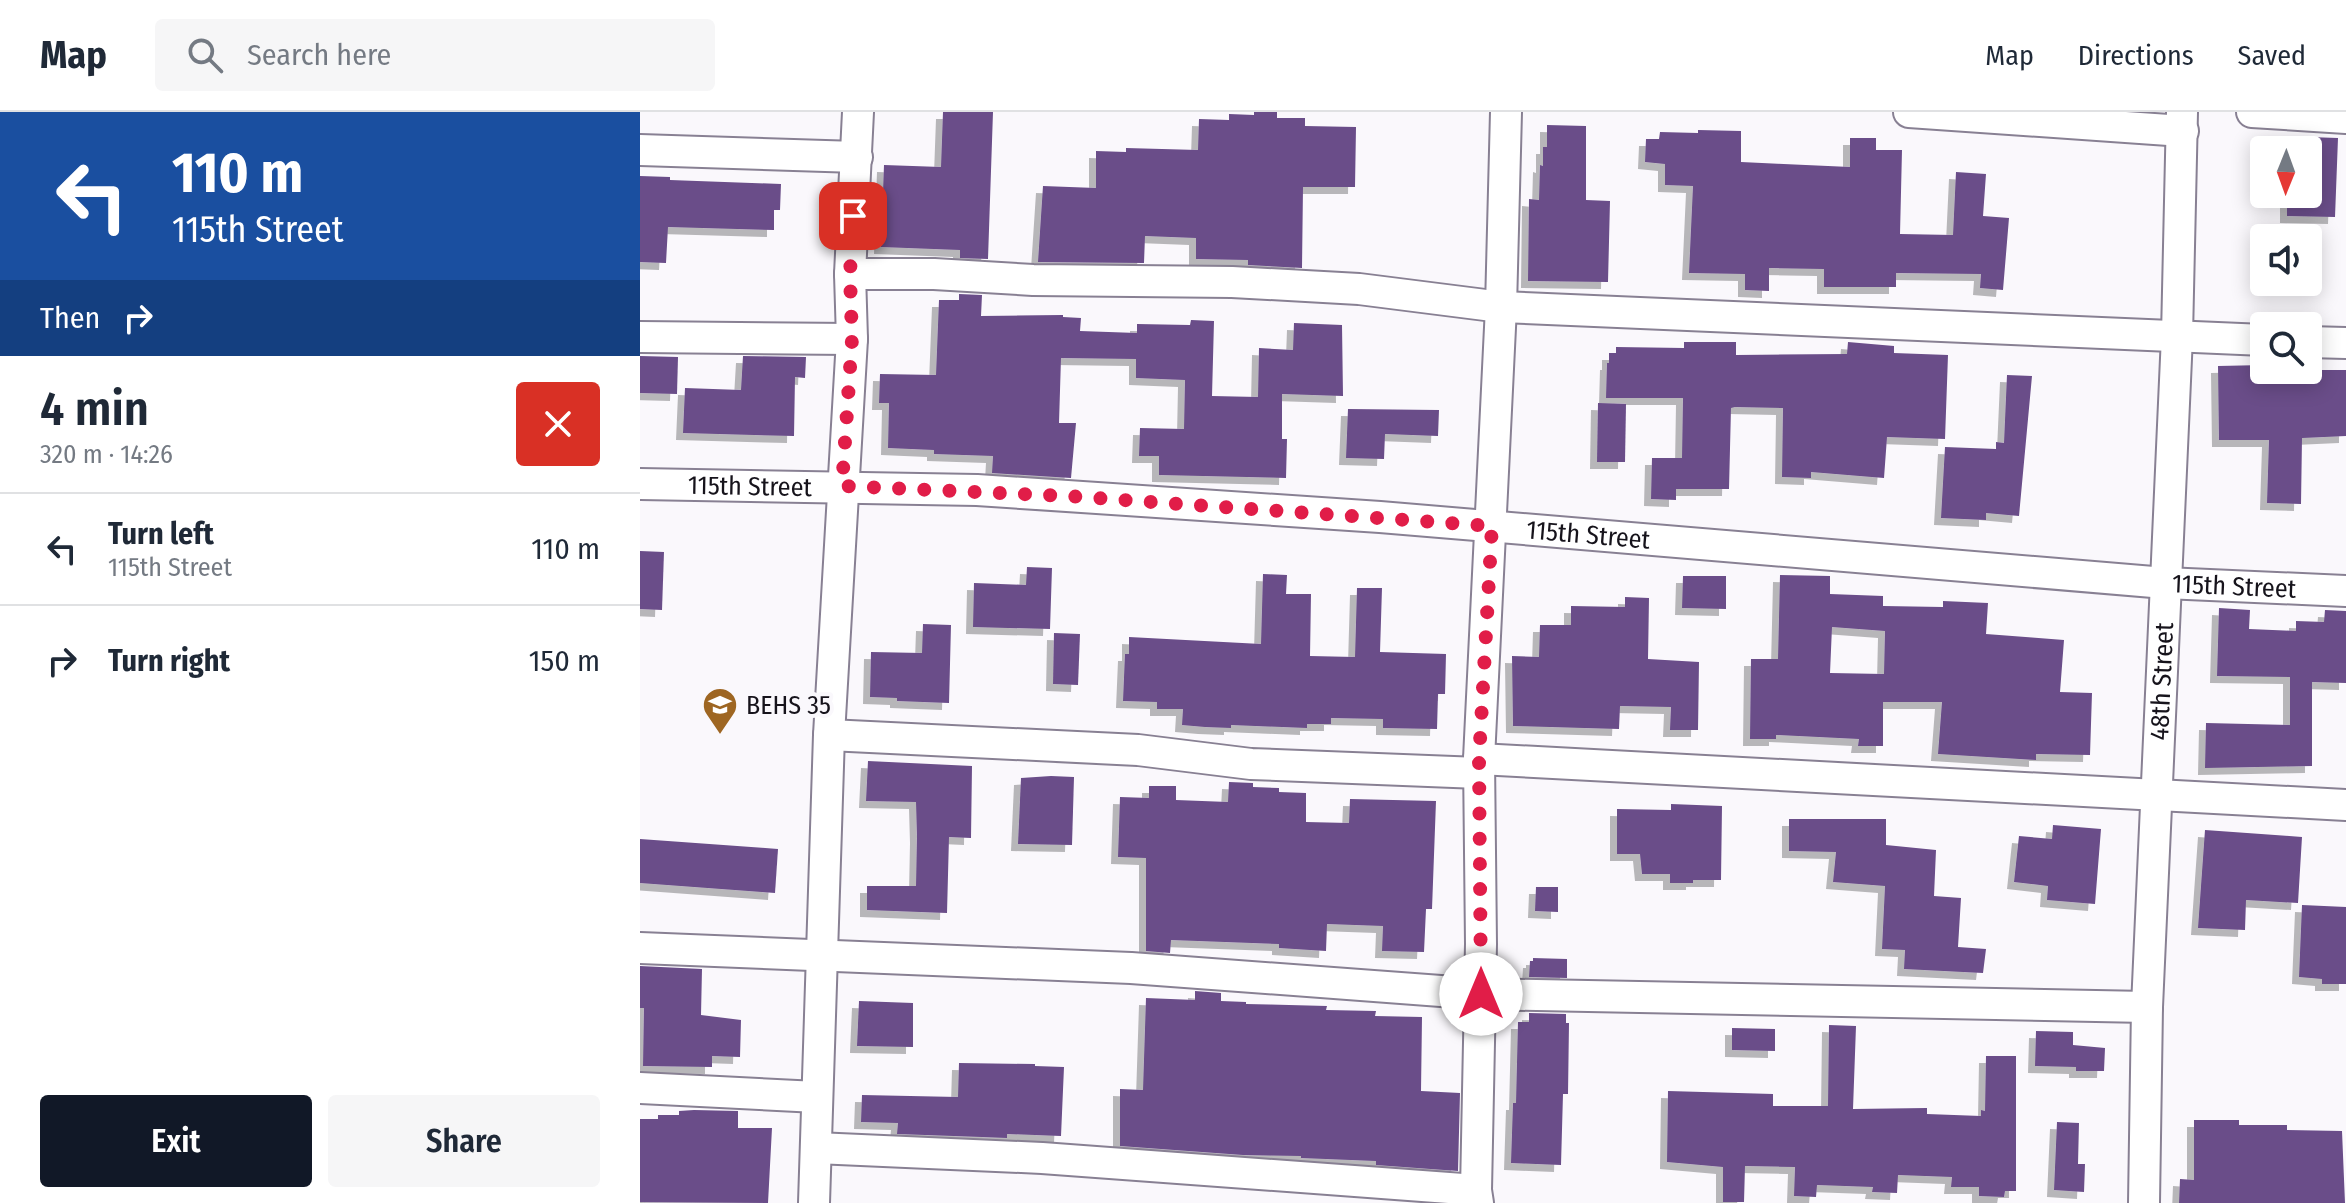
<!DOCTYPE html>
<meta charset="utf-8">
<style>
:root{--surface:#fff;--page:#f6f6f7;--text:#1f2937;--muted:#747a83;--line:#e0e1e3;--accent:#111827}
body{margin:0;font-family:"Fira Sans Condensed",sans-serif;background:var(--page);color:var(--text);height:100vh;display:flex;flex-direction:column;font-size:30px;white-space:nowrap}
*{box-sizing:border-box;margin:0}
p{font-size:26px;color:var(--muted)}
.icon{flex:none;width:44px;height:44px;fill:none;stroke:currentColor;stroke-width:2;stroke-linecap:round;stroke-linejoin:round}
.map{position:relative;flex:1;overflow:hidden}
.drawer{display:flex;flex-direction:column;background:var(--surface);width:640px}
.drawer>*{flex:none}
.banner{background:#1a4fa0;color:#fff;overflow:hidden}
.needle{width:52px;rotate:181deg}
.fabs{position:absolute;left:1610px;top:24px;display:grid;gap:16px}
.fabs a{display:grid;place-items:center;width:72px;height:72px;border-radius:8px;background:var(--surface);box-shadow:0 4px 20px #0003;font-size:40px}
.pin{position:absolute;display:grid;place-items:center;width:68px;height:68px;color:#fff;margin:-34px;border-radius:16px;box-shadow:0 4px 12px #0006}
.me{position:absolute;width:88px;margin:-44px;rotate:0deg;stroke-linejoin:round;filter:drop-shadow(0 0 6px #0008)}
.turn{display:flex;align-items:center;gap:28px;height:168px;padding:0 40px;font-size:36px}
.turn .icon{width:104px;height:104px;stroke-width:2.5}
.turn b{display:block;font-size:56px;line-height:68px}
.then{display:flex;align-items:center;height:76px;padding:0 40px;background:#0003;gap:16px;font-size:30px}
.round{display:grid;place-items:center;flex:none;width:84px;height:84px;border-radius:8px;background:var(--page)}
.summary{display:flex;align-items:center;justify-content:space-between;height:136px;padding:0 40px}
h1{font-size:48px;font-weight:600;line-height:60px}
.cta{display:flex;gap:16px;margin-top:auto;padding:16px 40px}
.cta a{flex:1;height:92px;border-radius:8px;background:var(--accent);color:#fff;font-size:32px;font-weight:600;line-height:92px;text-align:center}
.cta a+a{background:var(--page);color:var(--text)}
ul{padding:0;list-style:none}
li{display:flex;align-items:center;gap:24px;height:112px;padding:0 40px;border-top:2px solid var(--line)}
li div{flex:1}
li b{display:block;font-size:30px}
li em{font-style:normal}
header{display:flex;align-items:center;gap:48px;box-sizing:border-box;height:112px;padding:0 40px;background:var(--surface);border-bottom:2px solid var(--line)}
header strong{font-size:38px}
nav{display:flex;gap:44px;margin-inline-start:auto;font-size:28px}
.search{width:560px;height:72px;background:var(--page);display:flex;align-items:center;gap:20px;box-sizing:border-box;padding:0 28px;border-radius:8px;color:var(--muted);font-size:30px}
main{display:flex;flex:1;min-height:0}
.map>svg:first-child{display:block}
.building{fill:#6a4d89;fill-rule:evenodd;filter:url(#shadow)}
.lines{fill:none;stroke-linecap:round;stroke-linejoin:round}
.minor-casing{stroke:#888093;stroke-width:34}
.minor{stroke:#fff;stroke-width:30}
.route{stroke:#e11d48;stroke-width:14;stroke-dasharray:0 25.2}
.labels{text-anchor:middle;stroke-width:8;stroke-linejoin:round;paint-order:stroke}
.street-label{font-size:26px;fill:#16131b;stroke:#faf8fc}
.poi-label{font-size:26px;fill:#16131b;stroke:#faf8fc;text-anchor:start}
</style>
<header>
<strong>Map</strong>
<div class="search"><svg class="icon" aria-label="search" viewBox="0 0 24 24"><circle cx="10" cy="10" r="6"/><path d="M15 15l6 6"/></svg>Search here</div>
<nav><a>Map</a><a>Directions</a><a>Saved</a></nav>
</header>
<main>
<section class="drawer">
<div class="banner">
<div class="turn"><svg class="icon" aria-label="left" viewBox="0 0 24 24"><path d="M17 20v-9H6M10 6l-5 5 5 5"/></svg><div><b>110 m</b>115th Street</div></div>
<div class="then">Then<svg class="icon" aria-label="right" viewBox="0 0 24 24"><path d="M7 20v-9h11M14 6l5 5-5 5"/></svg></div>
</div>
<div class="summary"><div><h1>4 min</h1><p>320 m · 14:26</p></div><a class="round" style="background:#d93025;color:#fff"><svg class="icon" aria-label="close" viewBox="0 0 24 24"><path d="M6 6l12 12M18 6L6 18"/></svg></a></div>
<ul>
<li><svg class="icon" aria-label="left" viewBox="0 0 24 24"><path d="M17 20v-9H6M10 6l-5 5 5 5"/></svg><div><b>Turn left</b><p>115th Street</p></div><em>110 m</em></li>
<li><svg class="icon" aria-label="right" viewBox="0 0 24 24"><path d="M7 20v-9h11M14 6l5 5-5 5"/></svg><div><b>Turn right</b></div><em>150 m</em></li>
</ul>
<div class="cta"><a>Exit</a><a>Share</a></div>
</section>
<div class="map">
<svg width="1706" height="1091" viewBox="0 0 1706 1091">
<defs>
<filter id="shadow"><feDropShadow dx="-7" dy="7" stdDeviation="0" flood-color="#0004"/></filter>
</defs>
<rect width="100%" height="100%" fill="#faf8fc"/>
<!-- building -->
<g class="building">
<polygon points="303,0 353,0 348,147 320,146 320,138 241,135 244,53 301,55"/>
<polygon points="614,0 637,0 637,6 665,6 665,14 716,15 715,75 663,75 662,156 608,153 608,148 556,147 556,126 505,124 504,151 398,150 403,74 456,76 456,39 486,40 486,36 558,38 559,7 589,8 589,2 614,3"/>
<polygon points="907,13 946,14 946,88 970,89 968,170 888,169 889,87 899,88 900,53 903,54 903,35 907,35"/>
<polygon points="1058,18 1101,19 1101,50 1210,55 1210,26 1236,26 1236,38 1262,38 1260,122 1313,123 1316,60 1346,62 1343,104 1369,106 1363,178 1340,176 1341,162 1256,161 1256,175 1184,175 1184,157 1129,156 1129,179 1105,178 1105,162 1049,161 1053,74 1025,73 1025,52 1005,50 1006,27 1019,27 1020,20 1058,21"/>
<polygon points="1668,25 1698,26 1695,105 1647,104 1647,82 1668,82"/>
<polygon points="0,64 30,65 30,68 141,72 140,98 134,98 134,118 28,115 26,151 0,150"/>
<polygon points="319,182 342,183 341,204 423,203 423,205 441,206 440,219 497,221 497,212 550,213 551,208 574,209 572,284 618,285 619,236 653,238 654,211 702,213 703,284 642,282 642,327 647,327 646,366 519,363 519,344 499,344 500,316 544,317 545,268 496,266 496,247 421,246 419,311 436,311 431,366 352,361 353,344 294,342 294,338 248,336 249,291 239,291 240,262 296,263 299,188 319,188"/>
<polygon points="1044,230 1096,230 1096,243 1207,242 1208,230 1254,234 1254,241 1308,243 1305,327 1247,325 1244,366 1171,360 1171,366 1142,365 1143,296 1095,295 1091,296 1089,377 1036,377 1036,388 1011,387 1012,346 1042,346 1043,286 966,286 967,251 969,251 969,241 976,241 976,235 1044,236"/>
<polygon points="0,244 38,245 37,282 0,281"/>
<polygon points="103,244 166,245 165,266 155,265 154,324 43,321 45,276 101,278"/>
<polygon points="1624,253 1624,258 1706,258 1706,324 1662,326 1661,392 1627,391 1629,328 1579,328 1578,254"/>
<polygon points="1367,263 1392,264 1379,404 1346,401 1346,408 1301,406 1305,335 1356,337 1356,330 1364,331"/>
<polygon points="958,291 986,292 985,350 957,350"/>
<polygon points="708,297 799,298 798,324 745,322 744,347 706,346"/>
<polygon points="0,439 24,440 22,498 0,497"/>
<polygon points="387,455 412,456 410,517 333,515 334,471 386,473"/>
<polygon points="623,462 647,463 646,482 671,482 670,544 715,545 717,476 742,476 740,540 806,542 805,582 798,582 797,617 743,616 743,607 691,606 691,612 667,612 667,616 591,613 591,616 565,615 542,613 543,597 517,597 517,590 483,589 485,542 489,542 489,525 621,532"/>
<path d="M1140 463 1190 464V482L1243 484V494L1303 495V489L1348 491 1346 522 1424 528 1420 580 1452 581 1450 643 1396 642V648L1298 642 1302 590H1243V634H1218L1219 627 1136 623V627H1110L1111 547H1138ZM1192 515 1245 519 1244 562 1190 561Z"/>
<polygon points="1043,464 1086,464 1086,497 1042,496"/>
<polygon points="985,485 1009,486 1008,547 1059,550 1058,618 1030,618 1031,595 980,594 979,617 873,614 872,544 899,545 900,513 931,513 931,494 985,495"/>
<polygon points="1579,496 1610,498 1609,517 1656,519 1656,509 1684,510 1685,498 1706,499 1706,571 1672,570 1672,654 1565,656 1566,611 1650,613 1650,565 1577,564"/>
<polygon points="283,512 311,513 309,591 257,589 257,586 230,585 231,540 282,541"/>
<polygon points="414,521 440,522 438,573 413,572"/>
<polygon points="228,649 332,654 331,726 309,725 307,801 227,798 227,774 276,774 277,724 276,690 226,689"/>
<polygon points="411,664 434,665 432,733 378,732 381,666"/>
<polygon points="589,670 613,671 613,675 639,676 639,680 666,681 666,710 709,711 710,687 796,689 792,797 786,797 784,840 742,839 743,814 687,812 686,839 639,836 639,832 531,828 530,841 506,839 506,746 478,745 480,685 509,686 509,674 536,674 536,688 588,690"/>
<polygon points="1031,692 1082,694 1081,768 1053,768 1053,771 1030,771 1030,762 1002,762 1000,742 977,742 977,697 1031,698"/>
<polygon points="1149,707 1246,707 1246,733 1296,738 1294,784 1321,786 1318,835 1346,837 1343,861 1264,857 1265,838 1242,837 1245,774 1193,770 1196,740 1149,739"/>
<polygon points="1413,713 1461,717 1455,792 1407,788 1408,774 1374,770 1379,724 1412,727"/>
<polygon points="1565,718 1662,725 1658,791 1606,788 1605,818 1558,816"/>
<polygon points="0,727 138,737 135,781 0,771"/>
<polygon points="896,775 918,775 918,800 895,799"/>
<polygon points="1662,793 1706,795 1706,872 1682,872 1682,867 1659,865"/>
<polygon points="893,846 927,847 927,866 889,865 890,849 893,849"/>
<polygon points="0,854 62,857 61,903 101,908 100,945 72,944 72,955 3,954 4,896 0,896"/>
<polygon points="555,879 581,881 581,889 606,890 606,892 687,894 686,898 736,899 735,904 782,905 781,979 820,981 818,1059 736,1053 736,1049 661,1046 661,1044 603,1043 480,1034 480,977 503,978 506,886 555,888"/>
<polygon points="219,889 273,891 273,935 217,934"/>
<polygon points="889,901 926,902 926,911 929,911 928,982 923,982 921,1053 871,1051 873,991 876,991 878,910 889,910"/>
<polygon points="1189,913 1216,914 1213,997 1287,996 1287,1002 1341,1004 1341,998 1345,999 1346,944 1376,944 1376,1079 1365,1079 1364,1085 1339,1084 1339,1075 1311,1075 1312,1065 1258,1063 1257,1081 1232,1080 1233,1075 1177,1073 1176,1085 1154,1084 1155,1055 1105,1054 1104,1090 1083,1090 1083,1055 1027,1050 1028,979 1133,982 1133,994 1188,994"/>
<polygon points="1092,916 1135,917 1135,939 1092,938"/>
<polygon points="1396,919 1433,920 1433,933 1465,936 1464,959 1436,959 1436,955 1395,954"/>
<polygon points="319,951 395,952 395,954 424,955 421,1024 367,1022 367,1026 342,1025 257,1022 258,1011 221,1010 222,983 318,985"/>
<polygon points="54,998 98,999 98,1016 132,1016 128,1091 0,1090 0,1007 18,1007 18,1003 39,1003 39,999"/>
<polygon points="1554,1008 1599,1008 1599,1013 1647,1013 1647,1018 1702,1019 1705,1091 1539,1091 1540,1067 1554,1068"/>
<polygon points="1417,1010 1439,1011 1438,1052 1445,1052 1444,1080 1414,1078"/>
</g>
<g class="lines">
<defs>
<g id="minor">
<polyline points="1269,0 1543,19"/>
<polyline points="1612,0 1706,6"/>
<polyline points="0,38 217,45"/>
<polyline points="210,162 294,162 393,168 592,170 719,177 861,195 1624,228"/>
<polyline points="0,225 212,227"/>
<polyline points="1668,230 1706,231"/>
<path id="s1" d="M0 372 337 378 457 386 740 405 1525 471 1706 479"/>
<polyline points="189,623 498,638 611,652 839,661"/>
<polyline points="839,647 1706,693"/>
<polyline points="0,836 491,856 841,882 1507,895"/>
<polyline points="0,976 177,985"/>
<polyline points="176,1036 402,1046 836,1078"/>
<polyline points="174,1091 189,623 212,227 210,162 218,0"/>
<polyline points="838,1091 836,1078 841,832 839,647 861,195 866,0"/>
<path id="s2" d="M1504 1091 1507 895 1537 224 1542 0"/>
</g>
</defs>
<!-- minor casing -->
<use href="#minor" class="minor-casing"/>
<!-- minor -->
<use href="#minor" class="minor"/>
</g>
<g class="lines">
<!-- route -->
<polyline class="route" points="213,104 210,162 212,227 202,374 427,384 852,414 839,647 841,882"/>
</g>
<!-- icons -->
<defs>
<symbol id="school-pin" viewBox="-11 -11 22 30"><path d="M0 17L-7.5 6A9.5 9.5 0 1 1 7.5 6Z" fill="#9e6622" stroke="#faf8fc"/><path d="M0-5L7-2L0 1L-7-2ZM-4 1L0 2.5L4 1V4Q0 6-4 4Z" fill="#fff"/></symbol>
</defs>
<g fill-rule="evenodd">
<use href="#school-pin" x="60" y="573" width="40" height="54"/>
</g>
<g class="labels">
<!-- street labels -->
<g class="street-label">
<text dy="9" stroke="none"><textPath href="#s1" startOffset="110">115th Street</textPath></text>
<text dy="9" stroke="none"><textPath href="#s1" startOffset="950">115th Street</textPath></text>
<text dy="9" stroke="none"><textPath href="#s1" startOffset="1598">115th Street</textPath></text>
<text dy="9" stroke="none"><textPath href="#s2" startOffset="522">48th Street</textPath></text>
</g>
<!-- poi labels -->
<g class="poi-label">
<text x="106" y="602">BEHS 35</text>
</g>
</g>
</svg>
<div class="fabs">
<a><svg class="needle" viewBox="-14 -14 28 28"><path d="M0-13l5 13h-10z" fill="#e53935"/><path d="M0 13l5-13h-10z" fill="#747a83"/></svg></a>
<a><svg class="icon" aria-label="sound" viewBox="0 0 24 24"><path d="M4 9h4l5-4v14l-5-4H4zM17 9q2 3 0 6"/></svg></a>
<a><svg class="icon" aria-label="search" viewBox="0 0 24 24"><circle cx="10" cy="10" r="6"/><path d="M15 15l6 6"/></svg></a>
</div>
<div class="pin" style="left:213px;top:104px;background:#d93025"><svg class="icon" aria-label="arrive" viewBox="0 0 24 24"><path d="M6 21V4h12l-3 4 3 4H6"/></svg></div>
<svg class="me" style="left:841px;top:882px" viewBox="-20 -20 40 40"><circle r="19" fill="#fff"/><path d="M0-13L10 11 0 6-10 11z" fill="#e11d48"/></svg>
</div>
</main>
